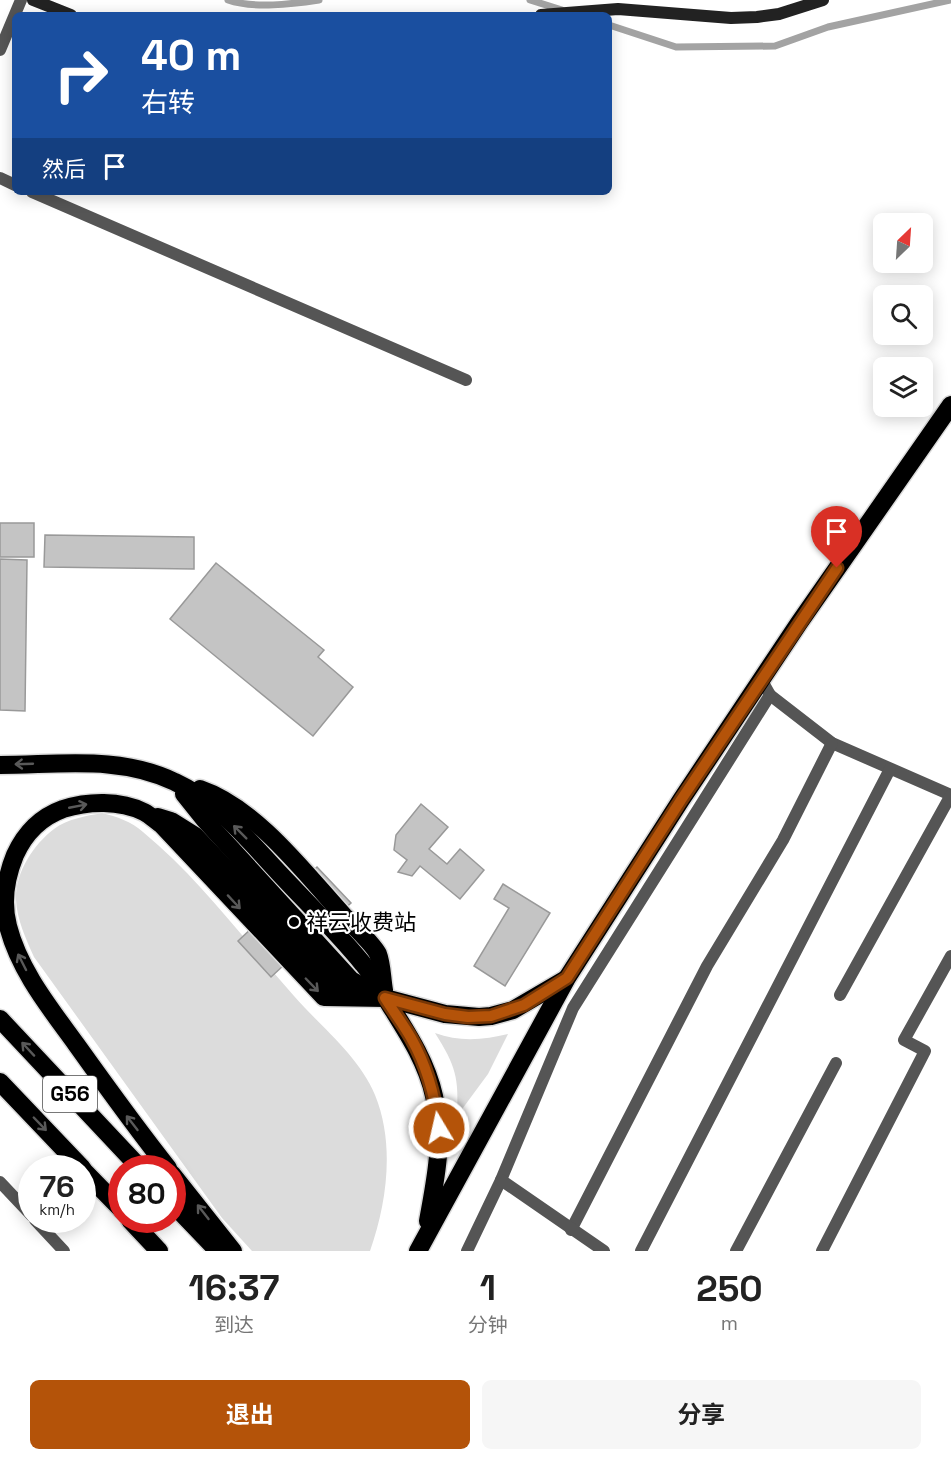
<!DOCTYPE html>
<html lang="zh">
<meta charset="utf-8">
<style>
:root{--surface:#fff;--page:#f6f6f6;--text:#222;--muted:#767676;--accent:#b45309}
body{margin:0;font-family:"Space Grotesk","Noto Sans SC",sans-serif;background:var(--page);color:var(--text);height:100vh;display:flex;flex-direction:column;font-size:22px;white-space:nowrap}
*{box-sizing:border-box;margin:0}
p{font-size:20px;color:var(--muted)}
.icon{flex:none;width:33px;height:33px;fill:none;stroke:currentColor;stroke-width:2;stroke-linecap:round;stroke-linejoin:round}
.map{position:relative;height:1251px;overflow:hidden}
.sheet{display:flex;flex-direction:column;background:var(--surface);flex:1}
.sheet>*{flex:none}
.top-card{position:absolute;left:12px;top:12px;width:600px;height:183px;border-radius:9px;box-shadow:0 3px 15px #0003;background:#1a4fa0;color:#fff;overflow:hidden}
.needle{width:39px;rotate:25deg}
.tools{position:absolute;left:873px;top:213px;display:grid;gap:12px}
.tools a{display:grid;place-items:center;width:60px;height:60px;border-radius:9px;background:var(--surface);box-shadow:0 3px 15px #0003;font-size:30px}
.speed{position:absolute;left:18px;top:1155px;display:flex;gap:12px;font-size:30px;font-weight:700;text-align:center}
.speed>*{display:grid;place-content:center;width:78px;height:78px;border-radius:50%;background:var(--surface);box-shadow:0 3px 15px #0003;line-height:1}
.speed small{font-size:15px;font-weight:400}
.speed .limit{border:9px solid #d22;background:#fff;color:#111}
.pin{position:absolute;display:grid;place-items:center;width:51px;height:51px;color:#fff;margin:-62px -26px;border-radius:50% 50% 50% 0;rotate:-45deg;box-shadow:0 0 6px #0007}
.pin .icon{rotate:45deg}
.me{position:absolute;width:66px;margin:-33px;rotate:351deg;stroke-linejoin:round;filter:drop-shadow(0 0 4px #0008)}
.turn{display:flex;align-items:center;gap:21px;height:126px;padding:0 30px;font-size:27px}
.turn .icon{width:78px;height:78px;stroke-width:2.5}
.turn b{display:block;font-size:42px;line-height:51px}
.then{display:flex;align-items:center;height:57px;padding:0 30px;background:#0003;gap:12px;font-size:22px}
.eta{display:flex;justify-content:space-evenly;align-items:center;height:102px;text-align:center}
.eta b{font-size:36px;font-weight:700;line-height:42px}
.cta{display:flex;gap:12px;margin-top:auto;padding:12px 30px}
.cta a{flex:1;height:69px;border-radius:9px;background:var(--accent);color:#fff;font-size:24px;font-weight:700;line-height:69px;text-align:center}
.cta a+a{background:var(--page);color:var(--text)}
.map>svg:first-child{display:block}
.green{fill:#dcdcdc}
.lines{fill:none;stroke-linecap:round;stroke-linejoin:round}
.stream{stroke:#a3a3a3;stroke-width:7}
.building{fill:#c4c4c4;stroke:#999;stroke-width:1.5}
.highway-casing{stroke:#dbdbdb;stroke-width:21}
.lane{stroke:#555;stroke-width:12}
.street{stroke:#555;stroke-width:12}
.secondary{stroke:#222;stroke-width:12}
.highway{stroke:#000;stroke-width:18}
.oneway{stroke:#595959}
.route-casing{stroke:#753606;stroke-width:15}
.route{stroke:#b45309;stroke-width:10}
.poi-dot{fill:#000;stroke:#fff;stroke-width:2}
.labels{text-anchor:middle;stroke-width:4.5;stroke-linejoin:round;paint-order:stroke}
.shield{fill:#fff;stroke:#4c4c4c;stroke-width:1.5}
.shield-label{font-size:21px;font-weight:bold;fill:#000}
.poi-label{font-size:22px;fill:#000;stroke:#fff;text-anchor:start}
</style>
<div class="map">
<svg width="951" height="1251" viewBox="0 0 951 1251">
<rect width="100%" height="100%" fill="#fff"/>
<!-- green -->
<g class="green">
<path d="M102 813C117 817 131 821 143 832 199 878 246 942 294 996 321 1027 359 1056 375 1095 395 1144 387 1203 370 1251H252L222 1218 34 957C26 939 17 920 16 900 15 873 33 845 54 829 67 819 86 816 102 813Z"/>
<path d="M435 1033C459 1042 484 1040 508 1034L488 1074 457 1116C459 1078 456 1066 435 1033Z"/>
</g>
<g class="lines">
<!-- stream -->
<g class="stream">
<path d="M228 0C254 9 292 4 319 0"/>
<polyline points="530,0 562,10"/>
<polyline points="609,25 676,47 775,46 828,27 950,0"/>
</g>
</g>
<!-- building -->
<g class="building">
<rect x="0" y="523" width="34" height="34"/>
<polygon points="45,535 194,537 194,569 44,567"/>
<polygon points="0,559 27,560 25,711 0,710"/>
<polygon points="216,563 324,650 318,657 353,687 313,736 170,619"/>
<polygon points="421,804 448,827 429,849 447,864 460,849 484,870 460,899 420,866 412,876 398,872 407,860 394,850 396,835"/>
<polygon points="317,867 351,903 271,977 238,941"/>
<polygon points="503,884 550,913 505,986 474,966 509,908 494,899"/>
</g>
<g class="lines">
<defs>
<g id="highway">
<path d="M0 765C59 765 120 755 175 782 217 801 249 841 280 874 308 904 338 933 363 964 375 978 383 995 393 1010 410 1037 427 1064 434 1096 444 1142 436 1176 428 1221"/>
<path d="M200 789C256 808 305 873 344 916 352 924 374 945 378 954 382 964 382 979 384 990"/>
<polyline points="184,794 204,819 351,980 367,989"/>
<polyline points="158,817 171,821 195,836 339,988 385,998 445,1014 479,1017 491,1016 513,1010 566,979"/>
<polyline points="0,1019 140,1168"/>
<polyline points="0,1082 82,1168"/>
<path d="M168 1168C136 1128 106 1086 76 1044 50 1008 19 970 8 926 2 903 6 877 15 855 25 833 41 817 63 809 88 801 120 800 144 812 150 815 156 821 162 825L324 997 385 998"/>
<polyline points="82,1169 122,1210"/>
<polyline points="172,1174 233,1251"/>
<polyline points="172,1203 218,1251"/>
<polyline points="130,1220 159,1251"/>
<polyline points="418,1251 567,978 681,800 799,623 951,405"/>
</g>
</defs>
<!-- highway casing -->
<use href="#highway" class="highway-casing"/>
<!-- lane -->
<g class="lane">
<polyline points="770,695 832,743 951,795"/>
<polyline points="840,995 951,795"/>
<polyline points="0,1182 32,1216"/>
<polyline points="35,1220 64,1251"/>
<polyline points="571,1230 707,966 783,840 832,743"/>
<polyline points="467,1251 501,1180 573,1008 770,695 761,679"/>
<polyline points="641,1251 890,769"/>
<polyline points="736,1251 836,1063"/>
<polyline points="822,1251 925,1051 904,1040 951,956"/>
</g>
<!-- street -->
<g class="street">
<polyline points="0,50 21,0"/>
<polyline points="0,178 15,185"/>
<polyline points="32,192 466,380"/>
<polyline points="501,1180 604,1251"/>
</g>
<!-- secondary -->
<g class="secondary">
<polyline points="33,0 71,15"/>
<polyline points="541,15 618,9 731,18 757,17 779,14 823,0"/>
</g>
<!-- highway -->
<use href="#highway" class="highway"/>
</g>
<!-- one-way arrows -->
<defs><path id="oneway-shaft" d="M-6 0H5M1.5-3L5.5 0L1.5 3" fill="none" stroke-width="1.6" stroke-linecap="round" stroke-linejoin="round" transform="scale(1.5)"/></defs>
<g class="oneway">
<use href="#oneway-shaft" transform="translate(24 764) rotate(178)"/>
<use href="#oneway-shaft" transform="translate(78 806) rotate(-11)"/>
<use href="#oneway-shaft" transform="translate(240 832) rotate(-135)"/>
<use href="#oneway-shaft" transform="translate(234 902) rotate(47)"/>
<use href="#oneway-shaft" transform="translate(22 962) rotate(-117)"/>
<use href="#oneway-shaft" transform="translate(312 985) rotate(46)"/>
<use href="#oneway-shaft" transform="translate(28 1049) rotate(-133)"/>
<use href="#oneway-shaft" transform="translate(132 1123) rotate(-128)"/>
<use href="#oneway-shaft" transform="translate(40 1124) rotate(46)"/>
<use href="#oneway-shaft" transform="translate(203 1212) rotate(-128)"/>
</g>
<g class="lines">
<defs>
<path id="route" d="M439 1128C435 1096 427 1066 411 1038 403 1024 393 1011 385 998L445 1014 468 1017 491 1016 524 1005 567 978 681 800 837 568"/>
</defs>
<!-- route casing -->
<use href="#route" class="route-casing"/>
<!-- route -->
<use href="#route" class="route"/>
</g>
<!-- markers -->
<circle class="poi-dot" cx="294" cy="922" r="6"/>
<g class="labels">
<!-- shield labels -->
<rect class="shield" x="43" y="1076" width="54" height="36" rx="4.5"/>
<g class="shield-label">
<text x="70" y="1101">G56</text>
</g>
<!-- poi labels -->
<g class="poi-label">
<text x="306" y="930">祥云收费站</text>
</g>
</g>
</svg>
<div class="tools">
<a><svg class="needle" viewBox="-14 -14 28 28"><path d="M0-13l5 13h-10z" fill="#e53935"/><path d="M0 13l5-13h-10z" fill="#767676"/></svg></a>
<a><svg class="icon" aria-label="search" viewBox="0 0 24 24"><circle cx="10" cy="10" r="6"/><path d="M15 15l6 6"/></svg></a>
<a><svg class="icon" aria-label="layers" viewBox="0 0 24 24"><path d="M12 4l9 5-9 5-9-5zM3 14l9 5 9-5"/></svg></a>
</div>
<div class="speed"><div>76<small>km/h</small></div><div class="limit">80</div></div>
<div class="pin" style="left:837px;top:568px;background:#d93025"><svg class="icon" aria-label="arrive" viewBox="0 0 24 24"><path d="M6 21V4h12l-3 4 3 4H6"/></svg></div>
<svg class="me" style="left:439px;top:1128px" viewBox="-20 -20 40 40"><circle r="17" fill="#b45309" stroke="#fff" stroke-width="3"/><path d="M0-11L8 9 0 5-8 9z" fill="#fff"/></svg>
<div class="top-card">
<div class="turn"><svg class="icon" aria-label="right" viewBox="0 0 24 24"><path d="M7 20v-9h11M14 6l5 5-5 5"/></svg><div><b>40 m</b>右转</div></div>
<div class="then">然后<svg class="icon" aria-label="arrive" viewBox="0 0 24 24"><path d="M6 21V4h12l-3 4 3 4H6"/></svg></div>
</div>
</div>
<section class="sheet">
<div class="eta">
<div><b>16:37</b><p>到达</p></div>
<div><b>1</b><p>分钟</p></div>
<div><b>250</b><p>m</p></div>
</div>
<div class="cta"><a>退出</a><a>分享</a></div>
</section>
